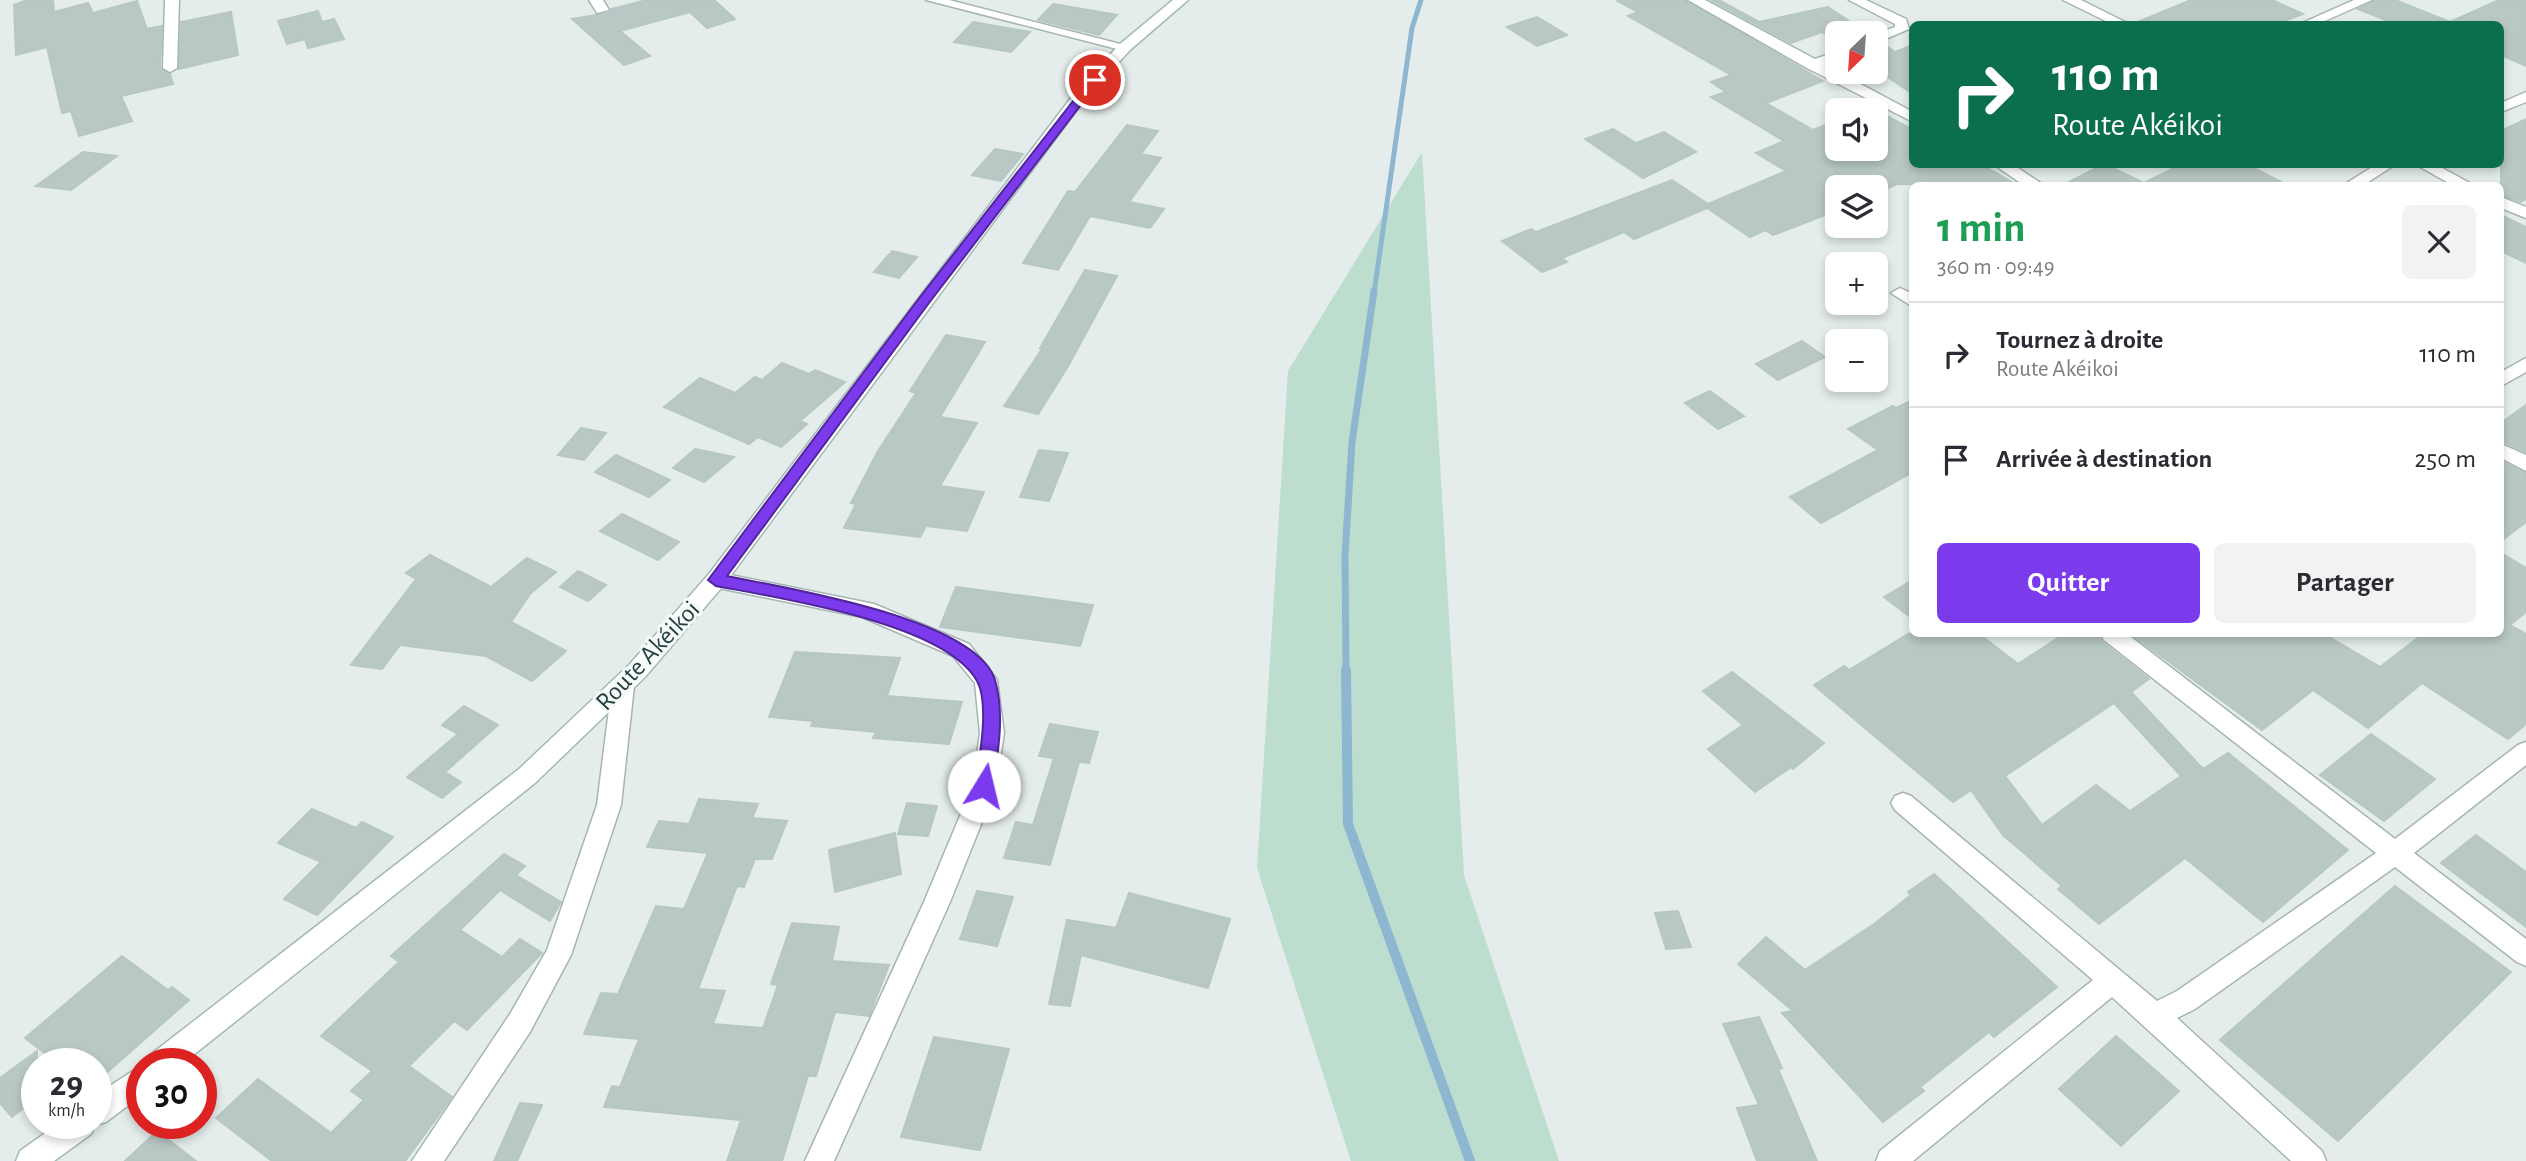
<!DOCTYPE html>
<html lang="fr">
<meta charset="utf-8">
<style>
:root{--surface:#fff;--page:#f2f2f3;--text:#2b2b33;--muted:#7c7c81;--line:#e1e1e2;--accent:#7c3aed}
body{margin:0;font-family:"Alegreya Sans",sans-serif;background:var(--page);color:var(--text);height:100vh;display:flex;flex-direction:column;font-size:26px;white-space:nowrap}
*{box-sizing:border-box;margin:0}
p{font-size:23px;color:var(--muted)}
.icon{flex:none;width:38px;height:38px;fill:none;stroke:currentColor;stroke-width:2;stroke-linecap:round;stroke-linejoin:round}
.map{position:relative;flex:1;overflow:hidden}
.drawer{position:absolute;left:1909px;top:182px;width:595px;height:455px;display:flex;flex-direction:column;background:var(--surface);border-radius:10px;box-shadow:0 4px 10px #0003}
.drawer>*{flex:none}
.top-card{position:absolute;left:1909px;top:21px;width:595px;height:147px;border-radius:10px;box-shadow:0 4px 10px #0003;background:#0b6e4f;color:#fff;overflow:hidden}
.needle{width:46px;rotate:205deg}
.buttons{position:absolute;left:1825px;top:21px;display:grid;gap:14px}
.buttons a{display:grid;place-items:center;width:63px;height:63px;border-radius:10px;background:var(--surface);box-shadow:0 4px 10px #0003;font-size:35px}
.speed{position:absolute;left:21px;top:1048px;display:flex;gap:14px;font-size:35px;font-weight:700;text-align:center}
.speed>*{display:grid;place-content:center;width:91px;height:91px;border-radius:50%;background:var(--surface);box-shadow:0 4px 10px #0003;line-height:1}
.speed small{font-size:18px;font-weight:400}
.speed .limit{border:10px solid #d22;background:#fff;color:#111}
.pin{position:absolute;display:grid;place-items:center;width:60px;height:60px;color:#fff;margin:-30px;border:4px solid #fff;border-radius:50%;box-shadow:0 2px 7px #0007}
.me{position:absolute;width:77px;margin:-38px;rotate:9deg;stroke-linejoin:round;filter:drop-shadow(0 0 5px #0008)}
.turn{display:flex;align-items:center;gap:24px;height:147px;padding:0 28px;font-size:32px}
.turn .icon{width:91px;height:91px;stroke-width:2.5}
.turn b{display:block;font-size:49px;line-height:60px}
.round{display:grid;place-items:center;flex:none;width:74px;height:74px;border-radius:10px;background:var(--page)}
.overview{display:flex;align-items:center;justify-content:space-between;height:119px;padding:0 28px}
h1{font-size:42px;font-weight:600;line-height:52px;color:#1e9e55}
.primary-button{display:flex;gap:14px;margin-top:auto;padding:14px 28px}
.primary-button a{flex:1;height:80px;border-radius:10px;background:var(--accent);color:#fff;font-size:28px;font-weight:600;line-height:80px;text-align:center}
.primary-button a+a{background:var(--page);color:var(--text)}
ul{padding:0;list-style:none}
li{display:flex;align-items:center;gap:21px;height:105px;padding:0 28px;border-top:2px solid var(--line)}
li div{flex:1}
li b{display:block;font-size:26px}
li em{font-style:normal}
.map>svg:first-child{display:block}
.green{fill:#bddece}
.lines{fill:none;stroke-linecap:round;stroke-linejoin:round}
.stream-far2{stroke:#8db6d1;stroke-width:5}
.stream-far1{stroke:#8db6d1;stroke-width:7}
.stream{stroke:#8db6d1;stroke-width:10}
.building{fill:#b9c8c5;stroke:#b6c7c4;stroke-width:2;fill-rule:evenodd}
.street-casing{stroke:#a6b5b4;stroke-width:3}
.secondary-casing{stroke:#a2b9b6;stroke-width:3}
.street{fill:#fff;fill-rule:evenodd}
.secondary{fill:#fff;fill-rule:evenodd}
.route{fill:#7c3aed;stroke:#51269a;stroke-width:2}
.labels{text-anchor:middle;stroke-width:6;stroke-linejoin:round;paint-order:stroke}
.street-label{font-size:26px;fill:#233f3e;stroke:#f5faf8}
</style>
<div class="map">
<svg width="2526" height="1161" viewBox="0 0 2526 1161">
<rect width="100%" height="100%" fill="#e4edeb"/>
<!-- green -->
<polygon class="green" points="1422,152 1464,875 1559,1161 1351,1161 1257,868 1288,371"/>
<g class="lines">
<!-- stream-far2 -->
<polyline class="stream-far2" points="1374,293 1412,28 1421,0"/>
<!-- stream-far1 -->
<polyline class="stream-far1" points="1346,671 1345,555 1352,442 1374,291"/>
<!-- stream -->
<polyline class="stream" points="1346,670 1348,824 1470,1161"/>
</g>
<!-- building -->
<g class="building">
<polygon points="27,0 53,0 54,12 88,3 93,13 137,1 147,29 162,26 160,68 170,74 173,84 121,96 132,121 79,136 71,111 62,113 47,47 16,55 14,5"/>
<polygon points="647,0 714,0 735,19 707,28 690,12 620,31 650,56 624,65 572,19 610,13 611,9"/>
<polygon points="1616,0 1686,0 1823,81 1766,103 1813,130 1838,120 1838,149 1876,149 1876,110 1862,110 1871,107 1913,130 1913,164 1981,164 2018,186 1897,184 1876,193 1876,187 1838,187 1838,210 1773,235 1765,230 1750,237 1707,208 1634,239 1624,232 1562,258 1567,262 1542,272 1502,241 1531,229 1536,232 1672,180 1708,204 1786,171 1756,153 1784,141 1711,97 1726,92 1711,82 1731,75 1628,16 1638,12"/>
<polygon points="1711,0 1719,0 1759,22 1828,7 1867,33 1838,33 1836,41 1822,32 1791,43"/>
<polygon points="2191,0 2272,0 2303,14 2275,24 2133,24"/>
<polygon points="2374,0 2395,0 2450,22 2499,0 2526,0 2526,66 2501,55 2501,24 2396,24 2358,9"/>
<polygon points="1053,4 1117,15 1099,35 1038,20"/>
<polygon points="318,11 322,22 334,19 344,39 308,48 305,39 287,44 278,21"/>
<polygon points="231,12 238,55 179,69 181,22"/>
<polygon points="1537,17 1567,35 1537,46 1507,27"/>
<polygon points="973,22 1030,32 1011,52 954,42"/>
<polygon points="1882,43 1895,52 1913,45 1913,94 1876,69 1876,45"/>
<polygon points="2526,119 2526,199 2521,202 2501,195 2501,131"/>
<polygon points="1127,125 1158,131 1141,154 1161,158 1129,202 1164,209 1150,228 1090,216 1058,270 1023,263 1068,191 1075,192"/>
<polygon points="1613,129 1636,143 1664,132 1696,152 1643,178 1585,139"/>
<polygon points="995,149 1023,154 1001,181 972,175"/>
<polygon points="83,152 117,156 71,190 36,186"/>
<polygon points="2104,164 2144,183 2182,164 2246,164 2289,186 2061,186"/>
<polygon points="2501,215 2526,227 2526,263 2501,251"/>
<polygon points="892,251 917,257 899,278 874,272"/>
<polygon points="1085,270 1117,276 1067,368 1038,414 1004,406 1042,349 1040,348"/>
<polygon points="946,335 985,342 940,417 977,423 940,486 984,492 967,531 926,526 920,537 844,528 856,504 851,503 878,451 916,393 910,391"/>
<polygon points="1802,341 1825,357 1778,380 1756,364"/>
<polygon points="782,363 809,374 815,370 845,382 800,421 807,424 781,447 758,437 749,444 664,407 700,378 735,393 755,377 762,380"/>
<polygon points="1710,391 1744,416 1718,429 1685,403"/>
<polygon points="1913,400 1913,472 1821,523 1790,497 1878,450 1848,429 1893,406 1896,408"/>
<polygon points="2526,405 2526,452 2501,441 2501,423"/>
<polygon points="581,428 606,433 584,460 558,455"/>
<polygon points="695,449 734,457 704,482 673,468"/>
<polygon points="1039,450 1068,453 1049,501 1020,497"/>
<polygon points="616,455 670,480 649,497 595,472"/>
<polygon points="2501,461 2526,473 2526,522 2501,541"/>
<polygon points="622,514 679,542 658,560 600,531"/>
<polygon points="2501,553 2526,568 2526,612 2510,625 2526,634 2526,724 2508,739 2422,683 2368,728 2313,690 2262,730 2131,634 2324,634 2380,667 2423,634 2501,634"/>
<polygon points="430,555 491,587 527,558 556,572 530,594 511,622 566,651 532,681 486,656 400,645 382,669 351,665 416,579 406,573"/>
<polygon points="578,571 606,585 588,601 560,587"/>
<polygon points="1913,580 1913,619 1884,597"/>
<polygon points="956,587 1093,605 1080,646 940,627"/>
<path d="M1908 634H1979L2018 664 2064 634H2098L2102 642 2149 679 2131 692 2203 769 2228 753 2348 850 2263 922 2185 858 2099 924 2058 889 2062 886 2003 835 1971 790 1953 802 1814 685 1844 666 1849 670ZM2114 703 2181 776 2130 811 2096 785 2042 825 2005 776Z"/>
<polygon points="795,652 900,658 887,696 962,702 949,744 873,738 876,732 811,726 813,721 769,717"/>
<polygon points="1732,672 1824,743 1793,769 1791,767 1755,792 1708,749 1743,725 1703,691"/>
<polygon points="464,706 498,725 445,772 461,782 442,798 407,777 458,734 442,725"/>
<polygon points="1050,724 1098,732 1089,763 1079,762 1050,865 1004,858 1016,822 1033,825 1054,758 1039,756"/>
<polygon points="2371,734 2435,779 2384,821 2320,775"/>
<polygon points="699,799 758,804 752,818 787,821 772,859 755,859 744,887 737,886 698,989 725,991 713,1024 763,1028 778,985 771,984 792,923 839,927 832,961 889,965 869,1016 835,1012 816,1076 808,1076 782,1161 727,1161 741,1120 604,1107 612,1086 620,1087 639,1039 584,1034 601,993 618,994 656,906 684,909 708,853 647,847 659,821 689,824"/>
<polygon points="907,803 937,806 928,836 898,834"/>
<polygon points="312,809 356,828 362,822 393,837 317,915 284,899 321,862 278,843"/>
<polygon points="895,833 901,874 835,892 829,850"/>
<polygon points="2476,835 2526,872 2526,927 2441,863"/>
<polygon points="504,854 525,866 516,875 561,902 550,921 500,890 460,930 502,957 520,939 542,953 467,1030 454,1021 409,1066 452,1097 405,1161 272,1161 216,1118 258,1079 331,1133 364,1100 351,1091 372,1071 321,1036 399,962 391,956"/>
<polygon points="1934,874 2057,987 1994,1037 1989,1032 1920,1087 1924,1091 1883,1122 1782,1013 1793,1011 1738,964 1766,937 1805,970 1874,924 1911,895 1908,892"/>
<polygon points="2395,886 2511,972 2338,1141 2220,1040"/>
<polygon points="977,891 1013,897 997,946 960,939"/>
<polygon points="1129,893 1230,919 1208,988 1081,955 1070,1006 1049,1004 1067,920 1116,928"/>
<polygon points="1678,911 1691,947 1666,949 1655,913"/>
<polygon points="122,956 168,990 172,987 189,1000 96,1082 96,1064 59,1064 25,1038"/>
<polygon points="1759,1017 1782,1068 1778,1069 1817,1161 1757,1161 1737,1108 1759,1105 1723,1024"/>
<polygon points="2116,1036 2179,1091 2121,1146 2059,1089"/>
<polygon points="934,1037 1009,1049 980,1150 901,1137"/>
<polygon points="37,1051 37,1098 12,1117 0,1103 0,1078"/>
<polygon points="520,1103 542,1105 517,1161 494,1161"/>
<polygon points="157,1131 196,1161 125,1161"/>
</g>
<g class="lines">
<defs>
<g id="street">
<polygon points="165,0 179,0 177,68 170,72 163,68"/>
<polygon points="589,0 603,0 609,10 597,13"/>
<polygon points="926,0 949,0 1132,47 1125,51"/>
<polygon points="1688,0 1705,0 1815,59 1838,51 1838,60 1825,65 1913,112 1913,122 1807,68"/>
<polygon points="1849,0 1866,0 1906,19 1909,29 1876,43 1876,34 1895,27 1895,24"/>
<polygon points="2063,0 2081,0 2129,24 2112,24"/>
<polygon points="2354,0 2372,0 2318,24 2300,24"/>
<polygon points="2526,92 2526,102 2501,112 2501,103"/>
<polygon points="1993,164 2012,164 2045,186 2025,186"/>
<polygon points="2377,164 2396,164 2362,186 2342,186"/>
<polygon points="2415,164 2435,164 2475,186 2454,186"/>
<polygon points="2501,197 2526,207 2526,218 2501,208"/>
<polygon points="1900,288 1913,294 1913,307 1891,293"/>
<polygon points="2526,358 2526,372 2501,386 2501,372"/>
<polygon points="2501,444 2526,455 2526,471 2501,458"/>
<polygon points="716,572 874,604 969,644 997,680 1004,733 996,787 950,902 834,1161 805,1161 924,902 972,787 980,733 975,683 953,656 862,617 709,586 706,580 709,574"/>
<polygon points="2101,634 2127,634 2395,839 2518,745 2526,742 2526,765 2414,853 2526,939 2526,966 2517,962 2395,867 2195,1009 2177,1018 2322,1151 2326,1161 2291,1161 2112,997 1913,1161 1876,1161 1880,1151 2093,980 1895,810 1891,803 1895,796 1903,793 1911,796 2157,1001 2177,991 2376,853 2104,640"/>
<polygon points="623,677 631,680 634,686 621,805 571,955 530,1032 444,1161 412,1161 510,1014 547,950 597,805 612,686 615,680"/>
</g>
<g id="secondary">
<polygon points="1173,0 1188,0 1130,50 1084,100 723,586 645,677 535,783 182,1064 146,1064 150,1055 519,769 629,665 709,574 1074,94 1120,44"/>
<polygon points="142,1065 142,1095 106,1122 95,1125 91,1134 54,1161 16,1161 20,1151 58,1124 96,1124 96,1095"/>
</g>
</defs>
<!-- street casing -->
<use href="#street" class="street-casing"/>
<!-- secondary casing -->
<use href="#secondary" class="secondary-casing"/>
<!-- street -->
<use href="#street" class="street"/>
<!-- secondary -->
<use href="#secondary" class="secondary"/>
</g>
<!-- route -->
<path class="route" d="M1091 78 1100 80 929 303 727 576C785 588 976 618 995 680 1005 714 998 752 993 786L984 794 975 786C979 761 990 704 977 681 945 623 779 598 716 586L708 580 920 297Z"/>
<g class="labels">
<!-- street labels -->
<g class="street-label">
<text transform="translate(647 655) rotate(-47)" y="9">Route Akéikoi</text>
</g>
</g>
</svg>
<div class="buttons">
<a><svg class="needle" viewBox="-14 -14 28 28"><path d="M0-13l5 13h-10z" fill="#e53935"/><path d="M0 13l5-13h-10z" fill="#7c7c81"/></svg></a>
<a><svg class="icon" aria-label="sound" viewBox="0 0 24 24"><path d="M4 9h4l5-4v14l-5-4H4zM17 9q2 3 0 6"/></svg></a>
<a><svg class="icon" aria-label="layers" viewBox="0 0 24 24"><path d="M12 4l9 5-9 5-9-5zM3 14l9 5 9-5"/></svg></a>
<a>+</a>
<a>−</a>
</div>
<div class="speed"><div>29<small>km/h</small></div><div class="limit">30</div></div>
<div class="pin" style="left:1095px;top:80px;background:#d93025"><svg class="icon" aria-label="arrive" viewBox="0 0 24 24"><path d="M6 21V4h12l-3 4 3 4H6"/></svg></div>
<svg class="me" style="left:984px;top:786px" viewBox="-20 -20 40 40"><circle r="19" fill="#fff"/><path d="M0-13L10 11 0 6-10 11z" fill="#7c3aed"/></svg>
<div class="top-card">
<div class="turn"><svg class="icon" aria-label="right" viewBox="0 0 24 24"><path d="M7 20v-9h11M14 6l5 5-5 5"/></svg><div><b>110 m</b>Route Akéikoi</div></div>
</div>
<section class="drawer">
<div class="overview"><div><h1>1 min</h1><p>360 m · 09:49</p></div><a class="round"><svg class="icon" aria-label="close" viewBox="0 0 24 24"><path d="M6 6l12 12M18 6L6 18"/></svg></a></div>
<ul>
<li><svg class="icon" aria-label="right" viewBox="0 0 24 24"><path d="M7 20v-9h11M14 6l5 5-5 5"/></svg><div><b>Tournez à droite</b><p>Route Akéikoi</p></div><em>110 m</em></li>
<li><svg class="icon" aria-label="arrive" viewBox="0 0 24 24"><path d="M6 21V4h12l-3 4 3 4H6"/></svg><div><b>Arrivée à destination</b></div><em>250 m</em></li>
</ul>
<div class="primary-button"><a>Quitter</a><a>Partager</a></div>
</section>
</div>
